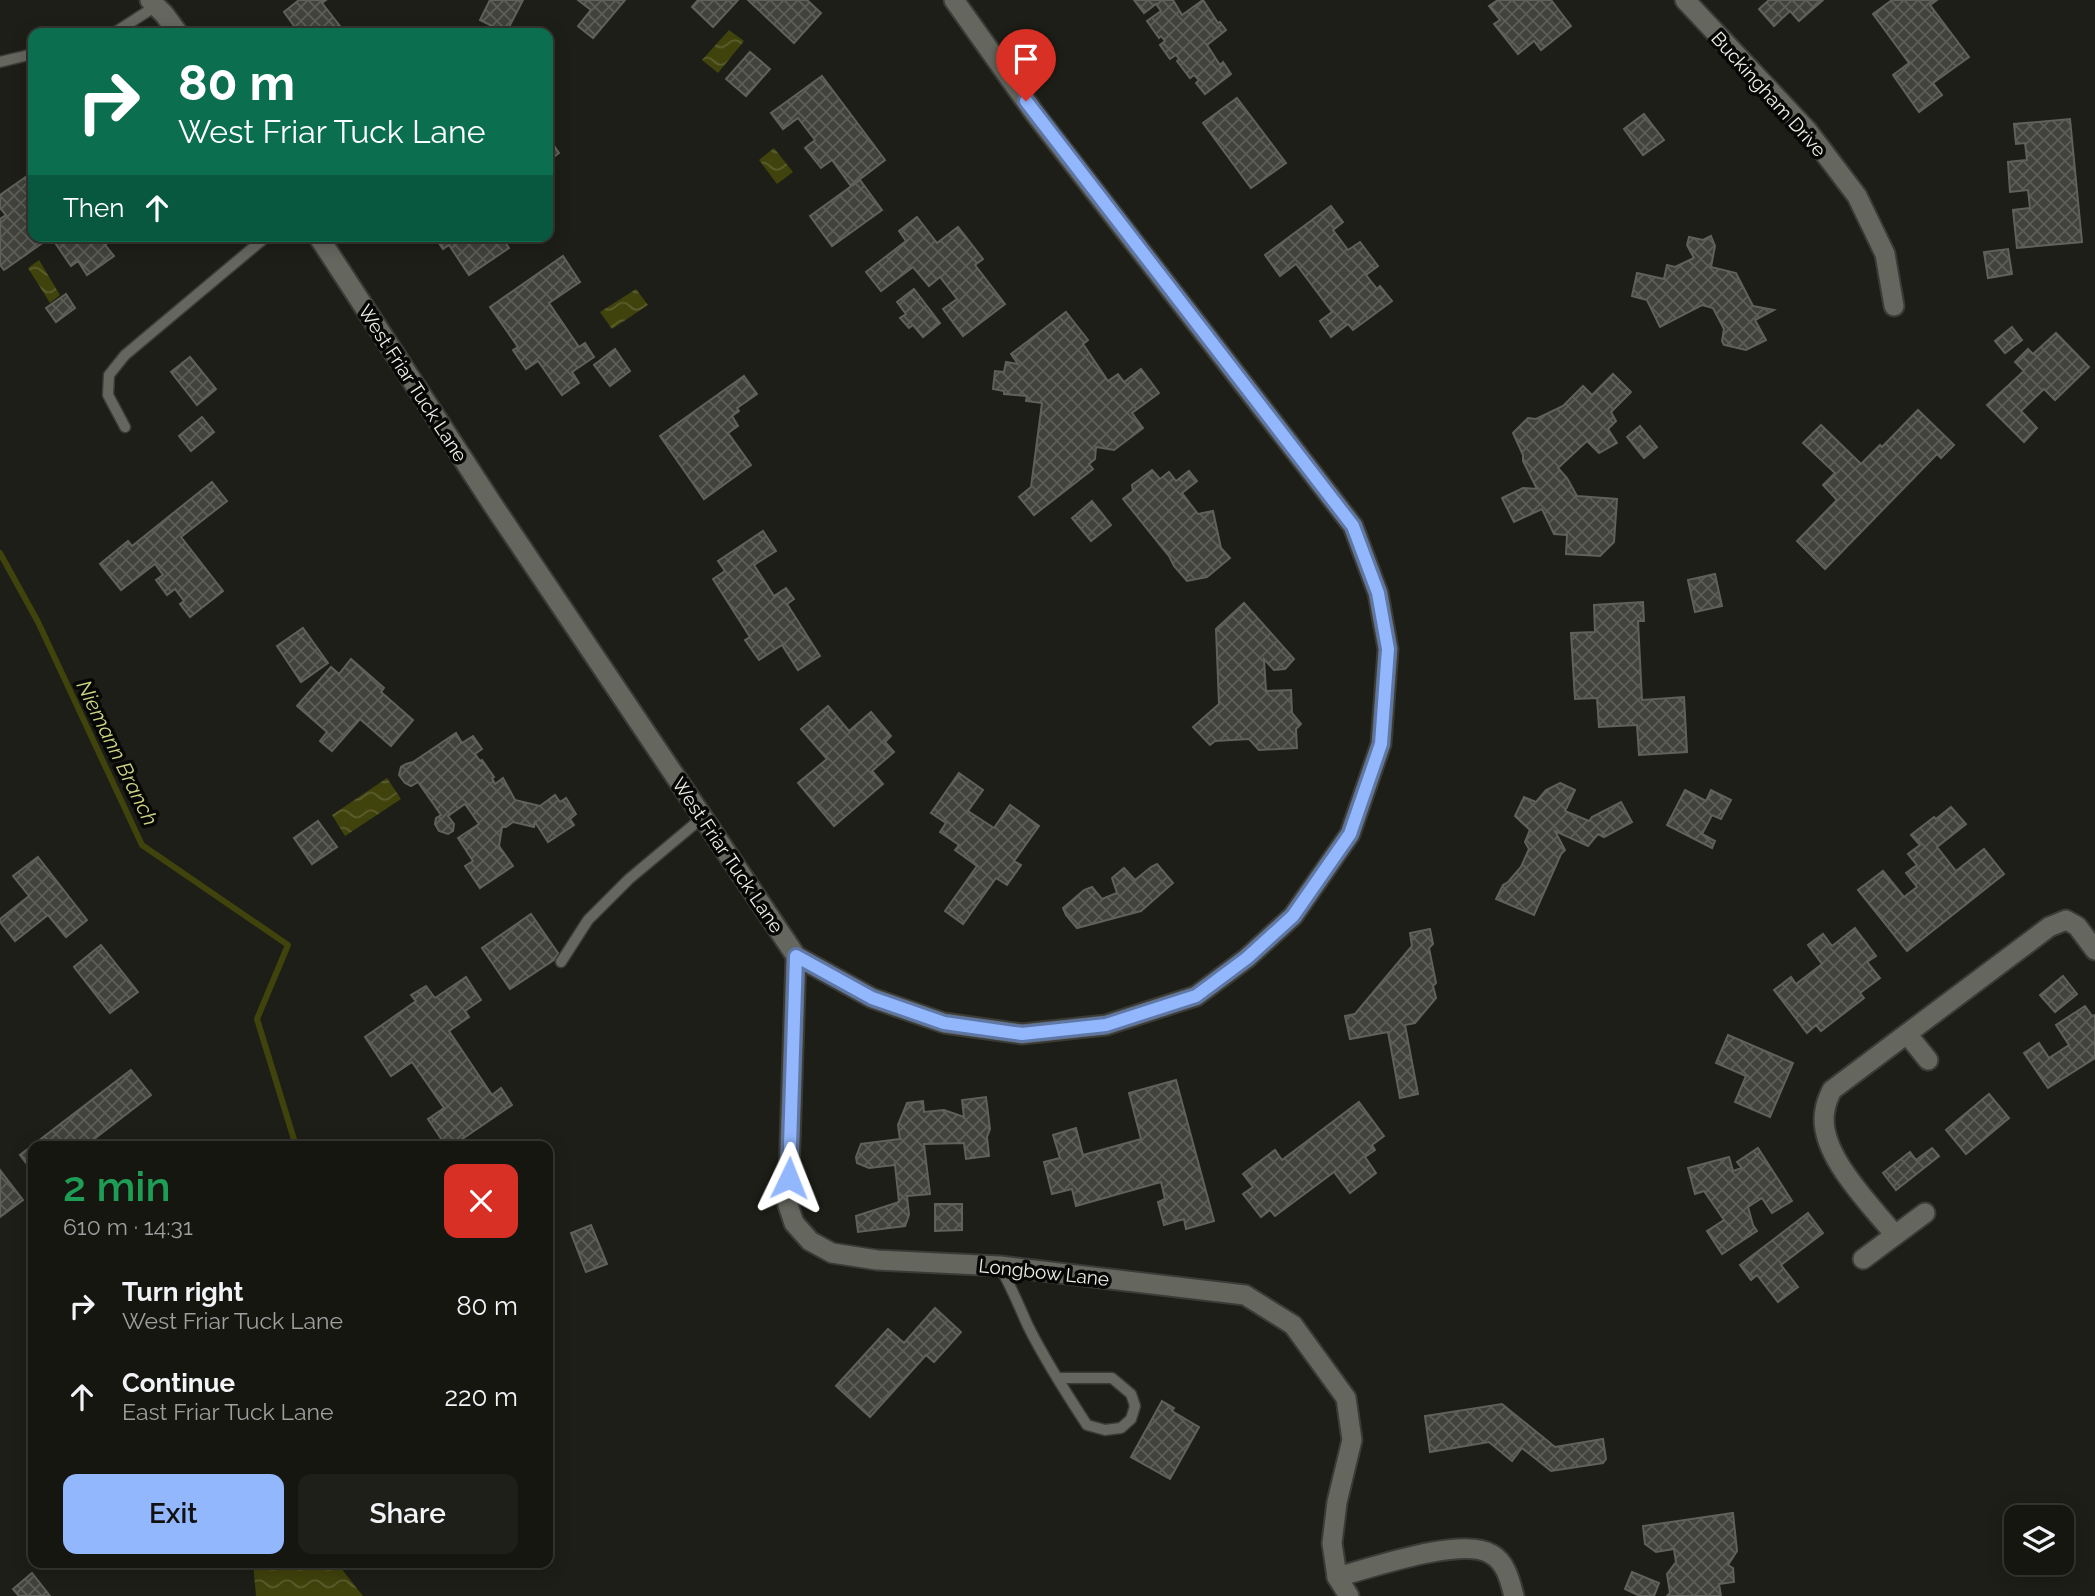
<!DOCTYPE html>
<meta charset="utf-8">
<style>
:root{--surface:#161611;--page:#1f1f1a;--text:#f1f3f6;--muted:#9e9f9f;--line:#353531;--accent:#92b7fd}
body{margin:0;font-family:Raleway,sans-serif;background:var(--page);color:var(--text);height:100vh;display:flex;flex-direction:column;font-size:26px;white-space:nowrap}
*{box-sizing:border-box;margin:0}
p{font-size:23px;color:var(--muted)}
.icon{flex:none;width:38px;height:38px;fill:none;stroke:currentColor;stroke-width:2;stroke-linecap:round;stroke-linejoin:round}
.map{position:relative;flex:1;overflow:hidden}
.details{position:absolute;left:28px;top:1141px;width:525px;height:427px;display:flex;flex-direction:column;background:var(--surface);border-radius:14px;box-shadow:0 4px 18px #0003,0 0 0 2px var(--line)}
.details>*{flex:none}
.guide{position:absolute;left:28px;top:28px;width:525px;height:214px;border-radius:14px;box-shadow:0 4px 18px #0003,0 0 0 2px var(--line);background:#0b6e4f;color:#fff;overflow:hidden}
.buttons{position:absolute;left:2004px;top:1505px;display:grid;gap:14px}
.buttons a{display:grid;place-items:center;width:70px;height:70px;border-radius:14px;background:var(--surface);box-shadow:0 4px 18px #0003,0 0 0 2px var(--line);font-size:35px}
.pin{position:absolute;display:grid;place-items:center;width:60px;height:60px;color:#fff;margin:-72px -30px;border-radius:50% 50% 50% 0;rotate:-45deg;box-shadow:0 0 7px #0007}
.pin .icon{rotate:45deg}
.me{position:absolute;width:77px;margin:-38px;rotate:2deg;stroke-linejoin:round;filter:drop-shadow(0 0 5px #0008)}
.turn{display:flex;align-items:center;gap:24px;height:147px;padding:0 35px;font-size:32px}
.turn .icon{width:91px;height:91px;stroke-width:2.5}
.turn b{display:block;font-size:49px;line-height:60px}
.then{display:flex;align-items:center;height:66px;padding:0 35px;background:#0003;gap:14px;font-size:26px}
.round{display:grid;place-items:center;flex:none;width:74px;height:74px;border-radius:14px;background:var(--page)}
.head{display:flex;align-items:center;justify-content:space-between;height:119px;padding:0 35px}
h1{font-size:42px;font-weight:600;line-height:52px;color:#1e9e55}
.button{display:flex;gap:14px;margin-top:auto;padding:14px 35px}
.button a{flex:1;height:80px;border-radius:14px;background:var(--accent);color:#111;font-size:28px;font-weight:600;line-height:80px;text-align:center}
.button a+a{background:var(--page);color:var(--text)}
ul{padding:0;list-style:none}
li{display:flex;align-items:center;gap:21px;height:91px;padding:0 35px}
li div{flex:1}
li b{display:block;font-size:26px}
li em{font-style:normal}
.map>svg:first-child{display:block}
.water{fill:url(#water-waves)}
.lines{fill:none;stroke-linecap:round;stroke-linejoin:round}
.stream{stroke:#40430b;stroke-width:6}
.building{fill:url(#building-cross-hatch);stroke:#606159;stroke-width:2}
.lane-casing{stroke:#3a3b37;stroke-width:13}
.street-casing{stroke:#3a3b37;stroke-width:23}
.lane{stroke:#65665e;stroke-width:10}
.street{stroke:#65665e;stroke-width:19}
.route-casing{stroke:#5f77a4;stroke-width:18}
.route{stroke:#92b7fd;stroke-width:12}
.labels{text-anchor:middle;stroke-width:7;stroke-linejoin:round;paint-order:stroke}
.street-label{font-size:19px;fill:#eeeeea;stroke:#070705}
.water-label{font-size:21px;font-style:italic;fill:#ced583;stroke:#070705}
</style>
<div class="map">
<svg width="2095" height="1596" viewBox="0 0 2095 1596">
<defs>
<pattern id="water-waves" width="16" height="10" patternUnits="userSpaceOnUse" patternTransform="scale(1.75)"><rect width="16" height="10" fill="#40430b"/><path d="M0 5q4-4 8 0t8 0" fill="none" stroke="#5c5e2f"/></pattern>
<pattern id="building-cross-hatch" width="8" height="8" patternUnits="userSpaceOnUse" patternTransform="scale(1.75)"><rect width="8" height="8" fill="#41423b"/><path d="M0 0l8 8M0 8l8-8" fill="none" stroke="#5d5e58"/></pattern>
</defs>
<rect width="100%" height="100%" fill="#1d1e17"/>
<!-- water -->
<g class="water">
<polygon points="729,30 744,41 718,73 702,60"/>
<polygon points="774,148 793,172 777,184 759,160"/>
<polygon points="39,260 60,295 50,303 28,268"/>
<polygon points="636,289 648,305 612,329 600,312"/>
<polygon points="387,778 401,799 345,836 332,815"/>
<polygon points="253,1563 337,1563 363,1596 256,1596"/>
</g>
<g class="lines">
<!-- stream -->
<polyline class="stream" points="0,553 38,622 142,845 288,945 257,1019 296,1146"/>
</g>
<!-- building -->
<g class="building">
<polygon points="299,0 326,0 322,3 340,26 331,33 284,33 294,26 284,12"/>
<polygon points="490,0 523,0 506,33 480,20"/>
<polygon points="578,0 625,0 593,38 578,26 591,10"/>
<polygon points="698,0 738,0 713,27 692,7"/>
<polygon points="748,0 807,0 821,13 794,43"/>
<polygon points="1134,0 1173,0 1182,15 1203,0 1218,23 1220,22 1226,30 1207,45 1220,65 1223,62 1231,74 1205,94 1196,83 1199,80 1194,75 1190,78 1177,61 1179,59 1176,55 1170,59 1160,45 1165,41 1161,36 1159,38 1147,21 1161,11 1156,4 1144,13"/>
<polygon points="1498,0 1551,0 1571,26 1541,50 1534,41 1518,54 1494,24 1500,20 1489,6"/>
<polygon points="1769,0 1823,0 1799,21 1790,11 1774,26 1759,9"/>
<polygon points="1892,0 1937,0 1930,5 1969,57 1933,83 1942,95 1919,112 1893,75 1909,63 1873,14"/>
<polygon points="750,52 770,69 746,96 726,79"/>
<polygon points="822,76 885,160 851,186 832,160 821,168 805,148 815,140 798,118 783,129 771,113"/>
<polygon points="1237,98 1286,163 1251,188 1203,123"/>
<polygon points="1644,114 1664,140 1643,155 1624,129"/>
<polygon points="2070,119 2082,242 2017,248 2013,210 2030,208 2028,190 2010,192 2008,162 2027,160 2025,143 2016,144 2014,124"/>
<polygon points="548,137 559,153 548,161"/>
<polygon points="33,172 33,236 117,236 105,245 114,256 87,275 78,261 71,266 51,237 4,270 0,265 0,219 6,215 0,208 0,195"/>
<polygon points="860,180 882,210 832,246 810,216"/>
<polygon points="1331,206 1343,222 1333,230 1348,250 1360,242 1378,266 1366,275 1377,289 1380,286 1392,301 1353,330 1348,324 1331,337 1320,321 1332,312 1296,264 1280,276 1265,255"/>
<polygon points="917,217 937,243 958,227 983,259 975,265 1005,304 963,336 943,309 957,299 940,277 929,286 913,267 881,291 866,272 906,241 899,231"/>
<polygon points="434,236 501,236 509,248 469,275 449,245 443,249"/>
<polygon points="1711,236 1715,246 1711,267 1736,273 1753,306 1774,310 1755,320 1766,340 1746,350 1724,345 1722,341 1724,329 1713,308 1702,305 1660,327 1647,300 1632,296 1637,273 1664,279 1667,265 1675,267 1694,258 1687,245 1689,237 1703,240"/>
<polygon points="2008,249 2012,274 1988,278 1984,252"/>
<polygon points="563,256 580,282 549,303 579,347 585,343 594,357 572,372 579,383 562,395 538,361 526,369 513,350 518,347 490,307"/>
<polygon points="914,289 940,323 923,337 913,325 909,328 900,318 906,314 897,302"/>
<polygon points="66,294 75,308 56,322 46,308"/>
<polygon points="1066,312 1088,340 1083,344 1108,381 1118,374 1124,382 1141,369 1159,393 1132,413 1143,428 1114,450 1096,447 1095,459 1089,464 1093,469 1034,515 1019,497 1031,487 1042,403 1026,401 1027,396 1004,394 1004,391 993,389 995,371 1004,372 1006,362 1018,364 1011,354"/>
<polygon points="2012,327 2022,340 2005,353 1995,341"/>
<polygon points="2056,333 2089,367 2055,400 2044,389 2021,411 2037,428 2024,442 1987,405 2024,371 2015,362 2028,349 2033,354"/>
<polygon points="615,349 630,371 610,386 594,365"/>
<polygon points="190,357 216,389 197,405 171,372"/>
<polygon points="1613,374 1631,392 1611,412 1616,421 1608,429 1617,443 1599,453 1587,441 1558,468 1567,478 1577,496 1617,499 1614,542 1600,556 1566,554 1567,535 1554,534 1542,509 1514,522 1502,498 1523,488 1537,489 1523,461 1523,455 1513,433 1528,418 1536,419 1563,406 1583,386 1592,395"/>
<polygon points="744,376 757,394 737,408 739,411 732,416 738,426 728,433 751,465 704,499 660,436"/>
<polygon points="1918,410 1954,445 1941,458 1937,454 1825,569 1797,541 1837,500 1823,485 1835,473 1803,443 1821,425 1861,464 1880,445 1882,447"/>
<polygon points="202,417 214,432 191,451 179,436"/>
<polygon points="1640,426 1657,447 1644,458 1627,437"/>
<polygon points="1152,470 1160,479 1169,472 1176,481 1189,471 1197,481 1182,493 1198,514 1213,511 1221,548 1230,558 1207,577 1187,581 1174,566 1169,556 1123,499 1133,491 1132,485"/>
<polygon points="212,482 227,501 181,537 223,591 190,617 180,604 184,601 175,589 167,595 156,580 163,575 155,564 121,590 100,564 128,541 132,546"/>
<polygon points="1092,501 1111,525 1091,541 1072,518"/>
<polygon points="763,531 776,551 754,565 774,596 786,588 794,599 787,604 820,656 798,670 782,645 759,660 745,640 750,637 713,579 725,571 718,561"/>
<polygon points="1715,574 1722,606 1695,612 1688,580"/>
<polygon points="1643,602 1644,621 1638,621 1642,700 1684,697 1687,752 1639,755 1637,725 1599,727 1597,698 1575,699 1571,633 1595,632 1594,605"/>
<polygon points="1244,603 1294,659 1285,669 1274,670 1264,659 1266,691 1291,690 1292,713 1301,724 1296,729 1297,748 1259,750 1249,739 1215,741 1210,745 1193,727 1219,704 1216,629"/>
<polygon points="303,628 328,663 301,682 277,646"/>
<polygon points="351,659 384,688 381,692 413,720 391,746 360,719 332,751 320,741 327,732 297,706 331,667 339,674"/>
<polygon points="828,706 849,731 871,712 891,736 885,742 894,752 872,771 883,784 834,826 798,783 827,759 801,729"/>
<polygon points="456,733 462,743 473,736 482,749 475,754 480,761 482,760 494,777 492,778 495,784 503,778 515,800 540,806 555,795 560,802 566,798 576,814 570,819 574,825 548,842 535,822 534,827 513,822 506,827 502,827 499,846 513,866 480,888 465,866 473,861 458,838 479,824 465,804 448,816 454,824 453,831 448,834 439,831 435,824 436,818 441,815 418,782 411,786 405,783 399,775 401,767 406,764 413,762"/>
<polygon points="959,773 983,790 968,811 994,828 1010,805 1039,826 1014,861 1021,865 1007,885 996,878 963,924 945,911 977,866 955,850 959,845 940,832 946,823 931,813"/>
<polygon points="1560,783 1575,790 1565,811 1589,821 1592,817 1621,802 1632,822 1604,837 1598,834 1588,846 1555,831 1565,850 1561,854 1534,915 1496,899 1503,885 1508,882 1521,867 1529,849 1525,842 1530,830 1515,816 1524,797 1536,802 1546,790"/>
<polygon points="1685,790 1706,801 1711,790 1731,800 1721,819 1712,815 1702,834 1715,841 1712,848 1667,825"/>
<polygon points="1951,807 1966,824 1937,847 1956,871 1984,849 2004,874 1907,951 1858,890 1883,871 1904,897 1917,887 1906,873 1917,865 1908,854 1920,845 1911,835 1934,817 1936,819"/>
<polygon points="318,821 337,847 312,864 294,838"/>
<polygon points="38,857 87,920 66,937 48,915 15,941 0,922 0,919 29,896 13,876"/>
<polygon points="1157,864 1173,883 1141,911 1077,928 1066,915 1063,908 1084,890 1092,887 1102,899 1117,893 1112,878 1124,868 1135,880 1151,867"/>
<polygon points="531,914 560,956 510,989 482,948"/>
<polygon points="1855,928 1876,956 1867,962 1880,978 1860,993 1864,998 1821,1031 1816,1025 1807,1033 1774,990 1791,977 1796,984 1822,964 1808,945 1823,934 1832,946"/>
<polygon points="1430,929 1433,944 1429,948 1436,983 1433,986 1436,998 1415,1023 1405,1025 1418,1094 1400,1098 1388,1032 1350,1039 1345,1016 1355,1014 1412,946 1410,933"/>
<polygon points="101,945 138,992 110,1013 74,967"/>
<polygon points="2063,976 2077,994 2055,1012 2040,995"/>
<polygon points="466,977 481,1000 465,1011 469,1017 449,1031 492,1095 501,1088 512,1105 452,1146 446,1146 428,1119 444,1108 412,1062 391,1076 365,1037 416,1001 411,995 426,986 435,998"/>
<polygon points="2085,1006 2092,1016 2095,1015 2095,1058 2048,1088 2024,1053 2039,1043 2049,1058 2069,1045 2056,1025"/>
<polygon points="1728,1035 1793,1063 1770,1117 1735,1102 1746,1076 1716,1063"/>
<polygon points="131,1070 151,1095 85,1146 33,1146 33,1172 20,1155"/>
<polygon points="1176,1080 1214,1221 1186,1229 1184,1219 1164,1225 1158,1202 1165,1199 1161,1182 1076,1206 1072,1189 1052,1194 1044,1162 1060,1158 1053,1135 1076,1128 1083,1155 1141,1139 1129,1093"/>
<polygon points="1989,1094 2009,1118 1966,1154 1946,1130"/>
<polygon points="986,1097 990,1129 987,1137 989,1156 966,1159 964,1143 924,1144 930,1194 907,1196 909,1215 905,1226 858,1232 856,1216 899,1202 895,1165 869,1168 857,1163 856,1157 861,1144 900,1139 898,1125 907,1103 923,1101 924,1112 944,1110 964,1117 962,1100"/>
<polygon points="1359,1102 1384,1136 1372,1145 1375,1150 1365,1157 1376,1173 1350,1193 1334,1172 1275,1216 1270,1210 1261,1217 1243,1194 1253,1187 1243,1174 1275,1150 1282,1160"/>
<polygon points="1758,1148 1792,1201 1772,1213 1762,1198 1748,1207 1753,1225 1757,1231 1722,1254 1707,1231 1724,1220 1704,1191 1695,1194 1688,1168 1729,1157 1733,1171 1742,1168 1737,1162"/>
<polygon points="1932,1148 1939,1156 1896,1190 1883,1173 1910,1152 1916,1160"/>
<polygon points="0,1170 23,1200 0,1217"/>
<polygon points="935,1204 962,1204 962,1230 935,1231"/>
<polygon points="1808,1213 1823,1233 1781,1265 1798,1287 1778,1302 1757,1275 1751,1280 1740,1265"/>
<polygon points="591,1225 607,1264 586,1272 571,1233"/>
<polygon points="935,1308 961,1332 934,1362 926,1355 870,1417 836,1386 888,1329 904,1343"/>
<polygon points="1162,1401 1174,1408 1172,1411 1199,1427 1170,1479 1131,1457"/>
<polygon points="1502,1404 1555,1447 1603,1439 1606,1459 1603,1463 1551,1471 1522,1448 1512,1461 1489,1442 1430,1452 1425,1416"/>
<polygon points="1733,1513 1737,1551 1728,1565 1733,1568 1734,1582 1719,1584 1721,1596 1667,1596 1670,1593 1667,1574 1676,1562 1674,1549 1656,1552 1645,1544 1643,1526"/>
<polygon points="1632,1572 1659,1583 1654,1596 1640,1596 1625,1589"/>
<polygon points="32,1573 50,1596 19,1596 13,1589"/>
</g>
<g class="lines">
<defs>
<g id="lane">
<polyline points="114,33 156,6"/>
<polyline points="0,62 33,54"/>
<polyline points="125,427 108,395 109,375 125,355 267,236"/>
<polyline points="561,962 588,920 629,879 703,817"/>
<path d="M1000 1267C1011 1286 1019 1306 1028 1326 1045 1360 1066 1393 1087 1425L1105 1430 1121 1428 1131 1419 1135 1406 1131 1394 1112 1378H1057"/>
</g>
<g id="street">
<polyline points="150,0 164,14 178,33"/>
<polyline points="1685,0 1807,130 1857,196 1885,254 1894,306"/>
<polyline points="318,236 493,505 796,956 872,998 944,1023 1022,1034 1106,1025 1196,996 1247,958 1293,916 1350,834 1381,744 1388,649 1378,593 1353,526 1035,114 954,0"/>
<polyline points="796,956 788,1205 794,1223 810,1241 832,1253 877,1260 1000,1266 1245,1295 1293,1325 1346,1398 1352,1440 1337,1502 1332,1543 1337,1577"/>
<polyline points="1907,1034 1928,1060"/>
<path d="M1895 1235C1871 1205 1816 1152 1825 1110 1826 1103 1829 1096 1832 1090L2049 927 2066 920 2077 926 2095 950"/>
<polyline points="1863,1259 1925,1213"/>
<path d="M1349 1596 1337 1577C1371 1568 1462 1536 1491 1554 1506 1562 1510 1581 1514 1596"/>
</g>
</defs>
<!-- lane casing -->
<use href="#lane" class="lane-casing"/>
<!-- street casing -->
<use href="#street" class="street-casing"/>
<!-- lane -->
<use href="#lane" class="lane"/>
<!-- street -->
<use href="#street" class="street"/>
</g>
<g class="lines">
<defs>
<polyline id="route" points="789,1178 796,956 872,998 944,1023 1022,1034 1106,1025 1196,996 1247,958 1293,916 1350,834 1381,744 1388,649 1378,593 1353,526 1026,101"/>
</defs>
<!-- route casing -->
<use href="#route" class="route-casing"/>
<!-- route -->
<use href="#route" class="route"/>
</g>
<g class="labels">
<!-- street labels -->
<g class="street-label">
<text transform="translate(1769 94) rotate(48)" y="7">Buckingham Drive</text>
<text transform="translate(413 383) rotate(57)" y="7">West Friar Tuck Lane</text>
<text transform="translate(728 855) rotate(56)" y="7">West Friar Tuck Lane</text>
<text transform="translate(1044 1272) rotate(6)" y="7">Longbow Lane</text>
</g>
<!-- water labels -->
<g class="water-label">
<text transform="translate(117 753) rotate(64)" y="7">Niemann Branch</text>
</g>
</g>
</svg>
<div class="buttons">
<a><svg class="icon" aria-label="layers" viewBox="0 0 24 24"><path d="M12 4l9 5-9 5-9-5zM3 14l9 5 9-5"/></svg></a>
</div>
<div class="pin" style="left:1026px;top:101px;background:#d93025"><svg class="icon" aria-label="arrive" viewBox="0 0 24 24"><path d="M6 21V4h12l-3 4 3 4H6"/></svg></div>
<svg class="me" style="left:789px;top:1178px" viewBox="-20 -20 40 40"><path d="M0-17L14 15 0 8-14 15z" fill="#92b7fd" stroke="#fff" stroke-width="4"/></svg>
<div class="guide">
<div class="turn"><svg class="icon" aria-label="right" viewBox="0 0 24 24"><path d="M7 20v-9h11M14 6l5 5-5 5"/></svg><div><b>80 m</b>West Friar Tuck Lane</div></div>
<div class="then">Then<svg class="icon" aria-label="ahead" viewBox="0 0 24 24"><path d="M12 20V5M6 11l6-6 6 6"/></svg></div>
</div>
<section class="details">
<div class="head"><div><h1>2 min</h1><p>610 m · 14:31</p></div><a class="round" style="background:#d93025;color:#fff"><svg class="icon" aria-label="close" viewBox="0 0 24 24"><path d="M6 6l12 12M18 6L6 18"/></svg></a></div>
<ul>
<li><svg class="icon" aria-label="right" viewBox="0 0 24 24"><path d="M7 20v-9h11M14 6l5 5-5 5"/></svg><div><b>Turn right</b><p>West Friar Tuck Lane</p></div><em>80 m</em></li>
<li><svg class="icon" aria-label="ahead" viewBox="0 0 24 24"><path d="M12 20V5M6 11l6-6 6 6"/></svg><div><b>Continue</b><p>East Friar Tuck Lane</p></div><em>220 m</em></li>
</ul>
<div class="button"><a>Exit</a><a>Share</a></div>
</section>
</div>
